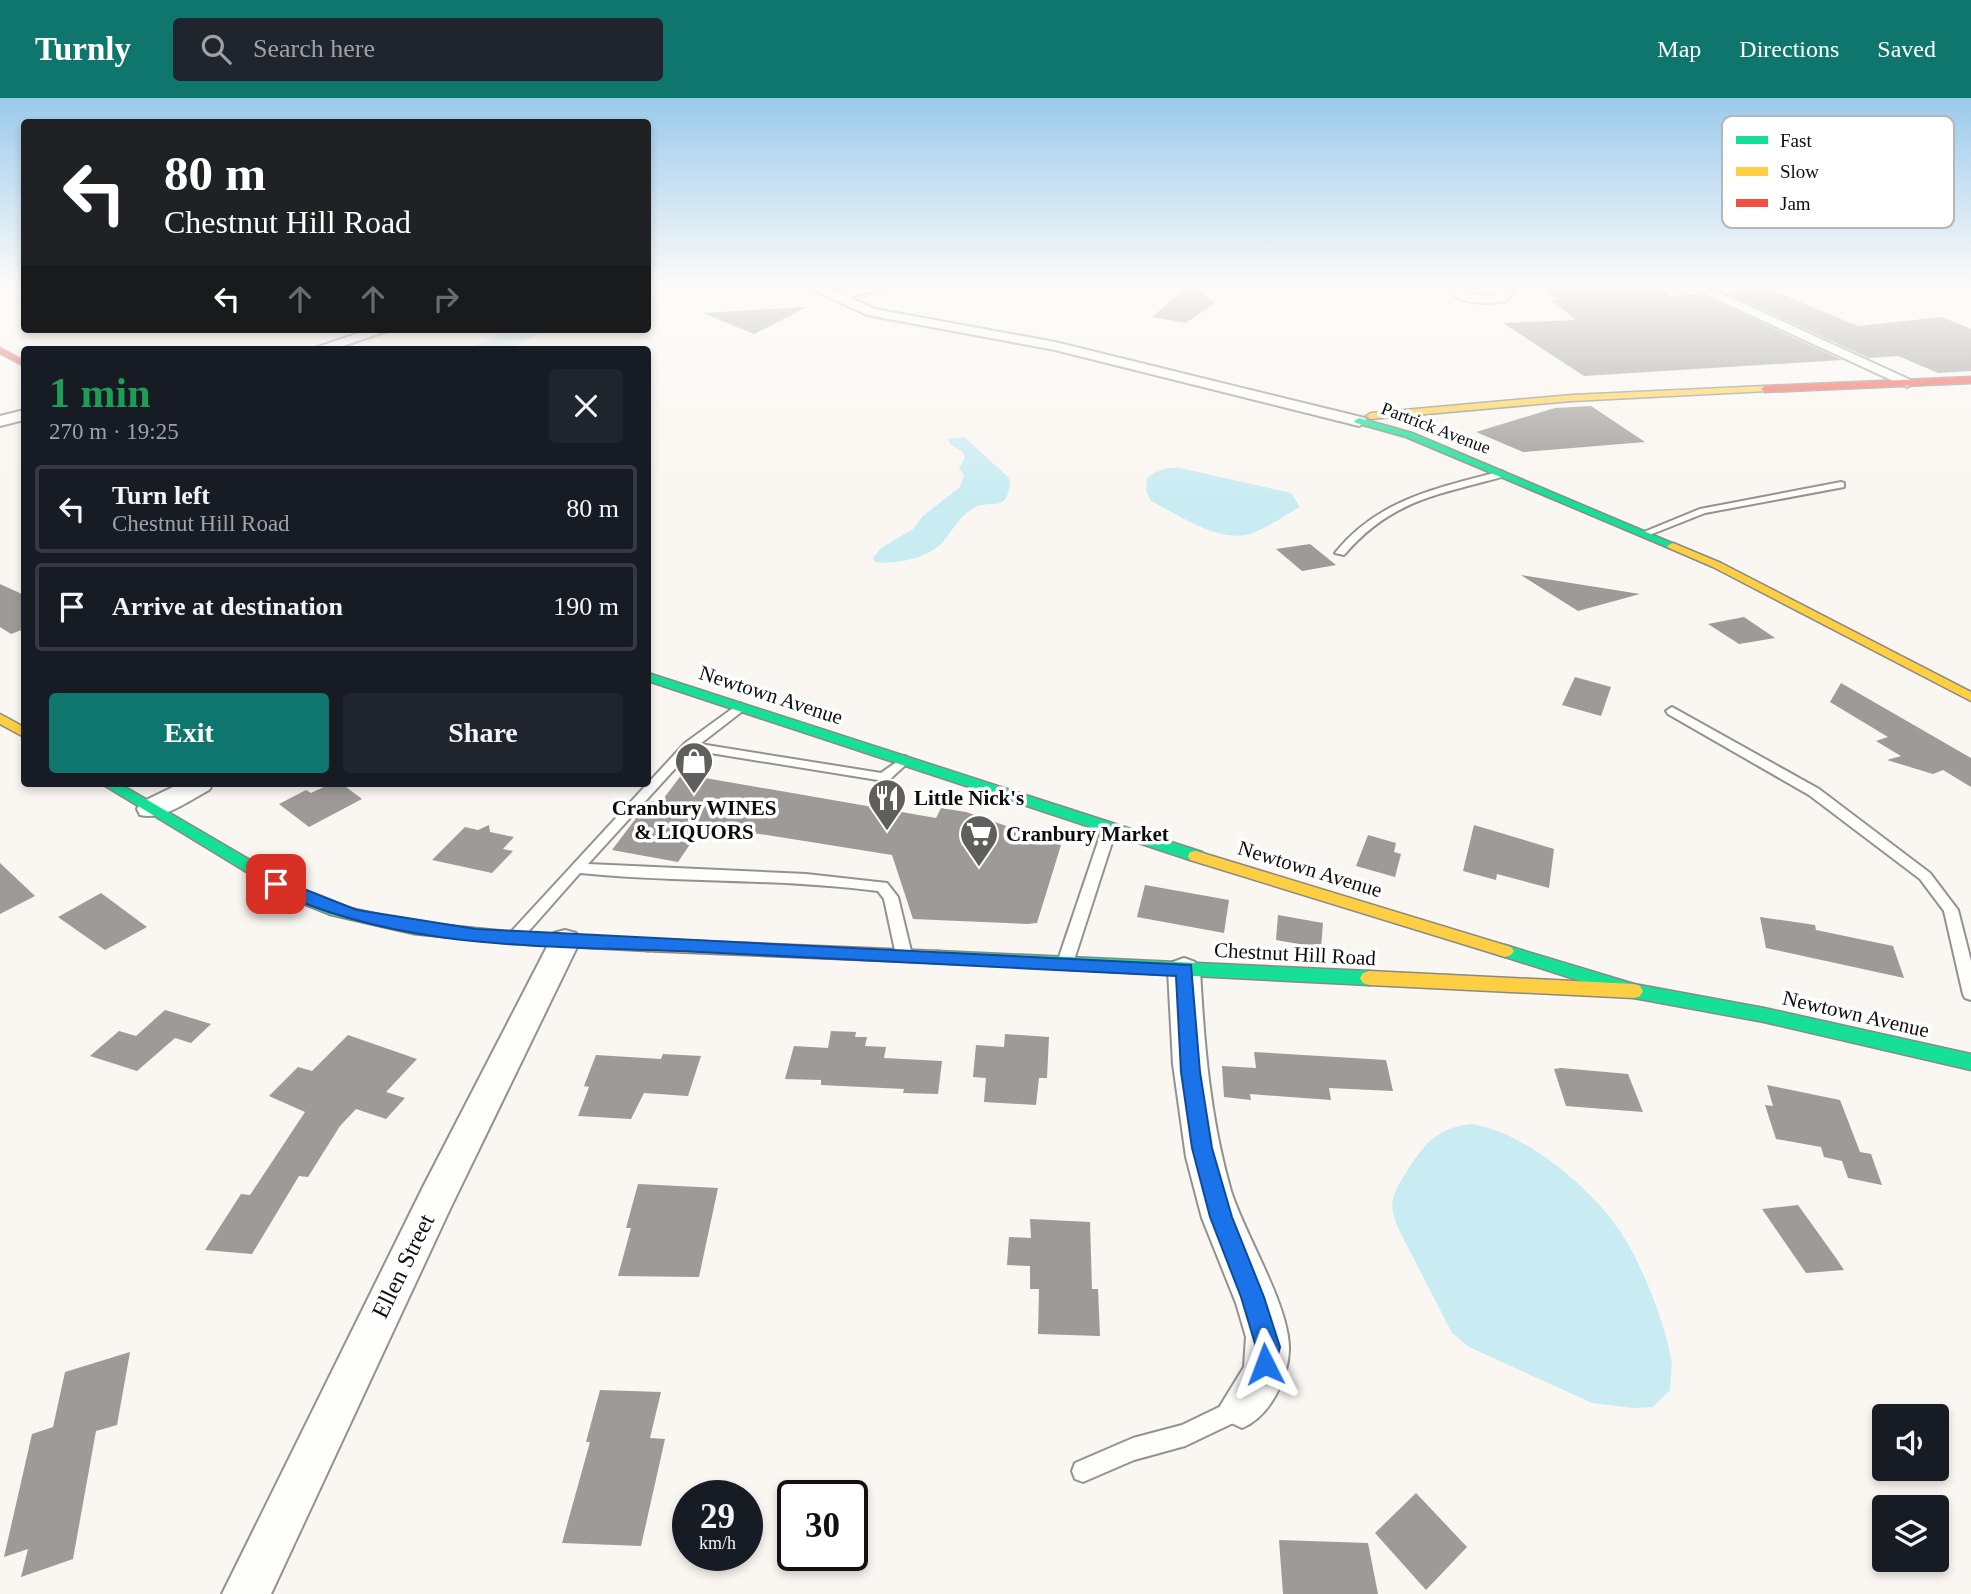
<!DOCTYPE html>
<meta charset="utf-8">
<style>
:root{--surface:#171b24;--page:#20242c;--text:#f1f3f6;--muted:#9ea1a6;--line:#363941;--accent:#0f766e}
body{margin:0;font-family:Georgia,serif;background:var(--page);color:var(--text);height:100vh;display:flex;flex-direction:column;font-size:26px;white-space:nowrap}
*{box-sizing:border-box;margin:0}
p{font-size:23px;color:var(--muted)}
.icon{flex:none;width:38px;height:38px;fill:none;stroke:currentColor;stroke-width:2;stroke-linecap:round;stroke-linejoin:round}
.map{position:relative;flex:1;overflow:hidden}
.side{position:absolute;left:21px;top:248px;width:630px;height:441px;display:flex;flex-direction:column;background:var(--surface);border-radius:7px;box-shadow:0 4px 10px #0003}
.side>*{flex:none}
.banner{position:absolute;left:21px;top:21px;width:630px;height:214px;border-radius:7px;box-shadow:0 4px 10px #0003;background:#202124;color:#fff;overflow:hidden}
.buttons{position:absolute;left:1872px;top:1306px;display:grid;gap:14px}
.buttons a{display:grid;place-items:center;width:77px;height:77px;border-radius:7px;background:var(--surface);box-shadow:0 4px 10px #0003;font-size:35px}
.speed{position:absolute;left:672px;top:1382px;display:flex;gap:14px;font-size:35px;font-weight:700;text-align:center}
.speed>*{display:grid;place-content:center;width:91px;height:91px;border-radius:50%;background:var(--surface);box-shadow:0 4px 10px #0003;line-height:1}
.speed small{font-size:18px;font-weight:400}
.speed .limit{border:4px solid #111;border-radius:10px;background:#fff;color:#111}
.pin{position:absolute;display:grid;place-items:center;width:60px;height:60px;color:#fff;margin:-30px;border-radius:14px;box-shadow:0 4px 10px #0006}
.me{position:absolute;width:77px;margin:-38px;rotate:357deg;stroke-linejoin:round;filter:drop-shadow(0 0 5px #0008)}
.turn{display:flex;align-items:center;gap:24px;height:147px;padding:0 28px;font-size:32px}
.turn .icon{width:91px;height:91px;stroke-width:2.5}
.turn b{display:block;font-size:49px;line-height:60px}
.lanes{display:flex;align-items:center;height:66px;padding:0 28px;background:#0003;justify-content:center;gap:35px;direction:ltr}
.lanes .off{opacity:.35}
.round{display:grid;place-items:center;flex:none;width:74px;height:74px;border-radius:7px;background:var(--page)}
.head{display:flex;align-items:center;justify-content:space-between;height:119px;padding:0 28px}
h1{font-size:42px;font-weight:700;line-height:52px;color:#1e9e55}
.cta{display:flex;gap:14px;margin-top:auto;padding:14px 28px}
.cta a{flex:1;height:80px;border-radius:7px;background:var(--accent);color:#fff;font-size:28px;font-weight:700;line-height:80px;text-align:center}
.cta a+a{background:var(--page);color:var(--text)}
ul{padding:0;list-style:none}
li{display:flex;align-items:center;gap:21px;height:88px;margin:0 14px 10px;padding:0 14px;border:4px solid var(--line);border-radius:7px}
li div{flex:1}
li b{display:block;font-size:26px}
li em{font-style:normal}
header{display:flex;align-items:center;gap:42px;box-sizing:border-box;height:98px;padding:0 35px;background:var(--accent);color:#fff}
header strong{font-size:33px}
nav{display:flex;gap:38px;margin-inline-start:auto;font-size:24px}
.search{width:490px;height:63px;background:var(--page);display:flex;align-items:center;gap:18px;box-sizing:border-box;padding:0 24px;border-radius:7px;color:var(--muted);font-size:26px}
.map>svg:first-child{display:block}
.water{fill:#c9ecf3}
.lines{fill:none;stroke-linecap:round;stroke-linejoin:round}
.stream{stroke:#c9ecf3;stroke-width:4.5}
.building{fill:#9d9a97}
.lane-casing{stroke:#949290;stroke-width:4}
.street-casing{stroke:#949290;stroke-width:4}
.fast-casing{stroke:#8a8986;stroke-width:3}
.slow-casing{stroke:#8a8986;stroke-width:3}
.jam-casing{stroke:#8a8986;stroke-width:3}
.lane{fill:#fefefd;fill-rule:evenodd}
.street{fill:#fefefd;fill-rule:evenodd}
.fast{fill:#16e098;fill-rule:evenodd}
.slow{fill:#ffcf43;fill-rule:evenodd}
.jam{fill:#f24e42;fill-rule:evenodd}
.route{fill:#1a73e8;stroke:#114b97;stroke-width:2}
.labels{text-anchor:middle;stroke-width:7;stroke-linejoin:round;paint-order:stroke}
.far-street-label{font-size:18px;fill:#0d0d0d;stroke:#fff}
.street-label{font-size:21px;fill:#0d0d0d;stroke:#fff}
.poi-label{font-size:21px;font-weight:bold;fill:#0d0d0d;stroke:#fff;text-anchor:start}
.near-street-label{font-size:24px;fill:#0d0d0d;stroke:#fff}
.key{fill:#fff;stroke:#b6b6b6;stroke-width:2}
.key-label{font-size:19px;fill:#0d0d0d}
</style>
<header>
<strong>Turnly</strong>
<div class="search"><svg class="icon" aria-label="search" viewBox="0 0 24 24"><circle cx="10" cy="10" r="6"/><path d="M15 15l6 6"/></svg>Search here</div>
<nav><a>Map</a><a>Directions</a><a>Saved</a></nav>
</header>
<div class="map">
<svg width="1971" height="1496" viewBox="0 0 1971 1496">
<rect width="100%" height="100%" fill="#faf6f1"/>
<!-- water -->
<g class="water">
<polygon points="513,231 550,231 504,252 466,252"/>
<path d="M964 339 1007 378 1010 383C1007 418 992 399 972 411 959 419 952 433 943 444 928 460 896 467 875 464L873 460 881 450 913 431 923 418 960 389 964 377 959 370 965 360 963 354 951 347 948 341Z"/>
<path d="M1180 370 1291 395 1300 409C1284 418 1267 430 1250 436 1218 445 1179 417 1151 403L1146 393 1147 380C1157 372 1168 369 1180 370Z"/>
<path d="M1471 1026C1525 1033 1598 1095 1625 1141 1644 1173 1664 1223 1671 1260 1673 1270 1670 1282 1670 1292L1653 1309 1633 1310 1592 1305 1469 1249 1452 1235 1398 1130C1387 1103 1393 1096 1407 1073 1425 1045 1437 1030 1471 1026Z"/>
</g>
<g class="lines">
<!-- stream -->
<polyline class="stream" points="0,191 24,194"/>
</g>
<!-- building -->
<g class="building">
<polygon points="1197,189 1215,205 1186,225 1152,219 1186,190"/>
<polygon points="1544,191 1657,191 1672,198 1700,196 1842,262 1584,278 1503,225 1576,222 1551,202 1558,202"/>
<polygon points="1771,192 1858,228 1942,219 1971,231 1971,273 1938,275 1898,258 1869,260 1726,195"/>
<polygon points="807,209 754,236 703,215"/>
<polygon points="1591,308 1645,344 1523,354 1476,334 1555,310"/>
<polygon points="1310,446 1336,467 1302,473 1276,451"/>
<polygon points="1521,477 1640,496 1578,513"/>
<polygon points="0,486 24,497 24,531 11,536 0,529"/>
<polygon points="1744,519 1775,540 1739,546 1708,526"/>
<polygon points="1575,579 1611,589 1601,618 1562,607"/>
<polygon points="1841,585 1971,660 1971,689 1943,672 1933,676 1887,662 1901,658 1876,643 1888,639 1830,604"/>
<polygon points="682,676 936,720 941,710 966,714 1061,747 1037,825 1027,826 913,821 892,757 703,727 678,764 612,752 649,703 661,704"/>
<polygon points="330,686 342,686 362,701 309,729 279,706 306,692 311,695"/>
<polygon points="489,727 490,734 514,739 503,751 513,753 492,775 432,762 465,729 478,732"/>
<polygon points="1474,727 1554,751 1549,790 1497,776 1496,782 1463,773"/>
<polygon points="1368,737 1396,745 1394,754 1401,756 1395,779 1356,768"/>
<polygon points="0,765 35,798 0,816"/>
<polygon points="1145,787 1229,802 1224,835 1137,819"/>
<polygon points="101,795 147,829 105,852 58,819"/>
<polygon points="1278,817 1323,825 1321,850 1276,842"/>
<polygon points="1760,819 1815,827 1816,832 1893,848 1904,880 1766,850"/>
<polygon points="165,912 211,926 191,945 175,940 137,973 90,958 119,933 136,938"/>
<polygon points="831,933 856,934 855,939 867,939 865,948 886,949 884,960 942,963 938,996 903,995 904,991 821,987 821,982 785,981 794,948 828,950"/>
<polygon points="1005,936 1049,939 1047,980 1039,980 1036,1007 984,1004 986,980 973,979 976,947 1004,949"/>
<polygon points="348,937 417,961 386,994 405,1000 386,1021 356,1011 340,1028 308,1079 299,1078 252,1156 205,1152 241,1096 250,1097 305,1014 269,998 298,969 312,973"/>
<polygon points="1254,954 1386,962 1393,993 1329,990 1331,1002 1250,996 1251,1002 1224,999 1222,968 1256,970"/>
<polygon points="663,956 701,958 688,998 644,995 631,1021 578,1018 589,989 584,988 596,957 661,961"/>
<polygon points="1561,970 1628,976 1643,1014 1566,1008 1554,971"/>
<polygon points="1767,987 1840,1002 1860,1054 1871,1056 1882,1087 1848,1080 1842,1063 1824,1059 1821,1049 1776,1041 1765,1007 1773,1008"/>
<polygon points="638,1086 718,1090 699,1179 618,1178 631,1130 626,1130"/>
<polygon points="1798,1107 1836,1160 1844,1172 1806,1175 1762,1111"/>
<polygon points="1030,1121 1090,1124 1092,1191 1098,1191 1100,1238 1038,1236 1039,1191 1030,1191 1030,1168 1007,1167 1009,1139 1031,1140"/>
<polygon points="130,1254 117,1327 96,1333 73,1461 21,1479 28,1451 4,1459 32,1336 53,1329 65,1274"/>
<polygon points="600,1292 661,1294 650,1340 665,1341 641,1448 562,1445 590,1344 586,1344"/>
<polygon points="1416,1395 1467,1449 1426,1492 1375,1435"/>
<polygon points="1279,1442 1368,1445 1378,1496 1283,1496"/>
</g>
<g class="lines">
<defs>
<g id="lane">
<path d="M1502 373 1506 376 1505 378C1438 397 1392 401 1344 457L1335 455C1378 401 1438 390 1502 373Z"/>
<polygon points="1841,384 1844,385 1844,389 1705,415 1647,438 1639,436 1700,411"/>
<path d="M740 605 746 609 744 612 700 646 881 675 905 658 911 662 889 682 884 683 692 652 588 766 806 776 887 785 898 799 912 857 909 861H899L896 857 884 801 878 793C779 780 679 785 580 775L520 843H510L507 839 510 835 685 645Z"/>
<polygon points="1672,609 1819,691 1930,775 1958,812 1971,863 1971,902 1965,900 1963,896 1944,813 1920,781 1809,697 1668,616 1666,613"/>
<polygon points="1110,725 1117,729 1073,865 1071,869 1059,869 1057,865 1103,729"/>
<polygon points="1240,1299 1248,1302 1251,1310 1248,1318 1185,1348 1134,1362 1083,1384 1075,1381 1072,1373 1075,1365 1133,1340 1182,1327"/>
</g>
<g id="street">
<polygon points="805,188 823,188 837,194 864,188 890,188 849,199 875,211 1055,244 1365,320 1367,323 1359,328 1055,252 867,217"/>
<path d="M1449 188H1462C1468 199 1486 198 1499 196L1488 188H1504L1513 195 1506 203C1488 206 1454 208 1449 188Z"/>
<polygon points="1688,188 1705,188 1915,284 1907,289 1902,287"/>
<polygon points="371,231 393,231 331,252 309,252"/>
<polygon points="24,312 24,322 0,328 0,318"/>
<path d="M179 686H213L209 692C190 702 163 723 140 717L137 711 140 705Z"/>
<polygon points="565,832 576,835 580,843 450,1111 271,1496 222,1496 423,1089 550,843 554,835"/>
<path d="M1184 860 1195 864 1200 872C1204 946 1210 1021 1231 1093 1245 1137 1290 1209 1289 1252 1288 1282 1269 1319 1242 1330L1227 1323 1220 1308 1244 1269 1246 1239 1236 1205 1202 1120 1186 1059 1173 966 1168 872 1173 864Z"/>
</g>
<g id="fast">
<polygon points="1359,320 1412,335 1679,448 1669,450 1406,339 1356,325 1354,323"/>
<polygon points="648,575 1202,754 1204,758 1202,762 1190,762 648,583"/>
<polygon points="102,686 120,686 303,793 341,808 414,824 514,834 648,841 654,843 657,847 654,851 648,853 514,846 414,836 331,817 291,801"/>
<polygon points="1505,847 1634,886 1764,910 1971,956 1971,972 1764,924 1634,900 1499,857 1496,853 1499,849"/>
<polygon points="938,853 1369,873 1375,875 1378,880 1375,885 1369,887 938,865 932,864 929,859 932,854"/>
</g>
<g id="slow">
<polygon points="1765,288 1769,291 1768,293 1572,303 1371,321 1366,318 1371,315 1572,297"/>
<polygon points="1673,445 1721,465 1971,594 1971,603 1713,469 1669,450 1667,448"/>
<polygon points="0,616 24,629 24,639 0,626"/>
<polygon points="1196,753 1511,849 1514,853 1511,857 1505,859 1190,762 1188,758 1190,754"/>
<polygon points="648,841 938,853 944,854 947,859 944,864 938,865 648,853 642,851 639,847 642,843"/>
<polygon points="1369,873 1634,886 1640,888 1643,893 1640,898 1634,900 1369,887 1363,885 1360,880 1363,875"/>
</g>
<g id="jam">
<polygon points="0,250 24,263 24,268 0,255"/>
<polygon points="1971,279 1971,285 1765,294 1761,291 1765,288"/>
</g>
</defs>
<!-- lane casing -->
<use href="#lane" class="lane-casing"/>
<!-- street casing -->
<use href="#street" class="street-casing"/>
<!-- fast casing -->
<use href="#fast" class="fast-casing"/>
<!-- slow casing -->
<use href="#slow" class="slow-casing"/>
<!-- jam casing -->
<use href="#jam" class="jam-casing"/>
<!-- lane -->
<use href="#lane" class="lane"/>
<!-- street -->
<use href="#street" class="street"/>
<!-- fast -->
<use href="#fast" class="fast"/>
<!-- slow -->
<use href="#slow" class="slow"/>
<!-- jam -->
<use href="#jam" class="jam"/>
</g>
<!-- sky -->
<linearGradient id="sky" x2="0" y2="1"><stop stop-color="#9bcaec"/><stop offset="0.47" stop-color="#fdfbf9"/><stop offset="1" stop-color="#fdfbf9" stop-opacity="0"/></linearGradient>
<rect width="1971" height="398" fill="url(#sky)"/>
<!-- route -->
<path class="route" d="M276 780 357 812 476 831 1191 867 1200 974 1212 1050 1232 1119 1264 1199 1280 1249 1273 1275 1265 1278 1256 1275 1253 1266 1256 1249 1241 1199 1210 1119 1192 1050 1181 974 1176 878C1017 870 859 862 700 854 557 847 401 855 270 790L268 786Z"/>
<!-- icons -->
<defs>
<symbol id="shop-pin" viewBox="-11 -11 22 30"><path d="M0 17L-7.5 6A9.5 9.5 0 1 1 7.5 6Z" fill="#605f5d" stroke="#fff"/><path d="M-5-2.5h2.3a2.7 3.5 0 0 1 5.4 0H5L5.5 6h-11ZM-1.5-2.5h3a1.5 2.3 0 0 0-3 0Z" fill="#fff"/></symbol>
<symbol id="restaurant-pin" viewBox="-11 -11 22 30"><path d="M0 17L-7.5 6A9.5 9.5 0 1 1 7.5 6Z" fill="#605f5d" stroke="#fff"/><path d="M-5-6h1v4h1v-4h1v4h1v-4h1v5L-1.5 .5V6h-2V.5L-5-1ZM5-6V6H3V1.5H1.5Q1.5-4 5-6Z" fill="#fff"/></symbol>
<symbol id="supermarket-pin" viewBox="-11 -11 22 30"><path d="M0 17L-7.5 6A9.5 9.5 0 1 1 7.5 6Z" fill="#605f5d" stroke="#fff"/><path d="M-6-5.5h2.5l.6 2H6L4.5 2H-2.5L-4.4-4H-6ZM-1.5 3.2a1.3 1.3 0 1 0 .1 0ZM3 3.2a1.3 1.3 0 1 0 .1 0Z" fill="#fff"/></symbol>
</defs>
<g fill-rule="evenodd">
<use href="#shop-pin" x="672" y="641" width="44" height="60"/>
<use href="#restaurant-pin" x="865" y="678" width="44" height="60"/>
<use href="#supermarket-pin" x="957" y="714" width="44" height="60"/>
</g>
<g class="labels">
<!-- far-street labels -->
<g class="far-street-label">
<text transform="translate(1436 330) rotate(21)" y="6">Partrick Avenue</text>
</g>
<!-- street labels -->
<g class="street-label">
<text transform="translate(771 597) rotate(18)" y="7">Newtown Avenue</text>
<text transform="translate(1310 771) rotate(17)" y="7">Newtown Avenue</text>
<text transform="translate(1295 856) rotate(3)" y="7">Chestnut Hill Road</text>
<text transform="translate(1856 916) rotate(13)" y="7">Newtown Avenue</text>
</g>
<!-- poi labels -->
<g class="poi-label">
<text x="914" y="707">Little Nick's</text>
<text x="694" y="717" text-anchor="middle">Cranbury WINES<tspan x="694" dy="24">&amp; LIQUORS</tspan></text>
<text x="1006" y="743">Cranbury Market</text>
</g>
<!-- near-street labels -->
<g class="near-street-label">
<text transform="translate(403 1168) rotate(-64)" y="8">Ellen Street</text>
</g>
</g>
<!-- legend -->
<rect x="1722" y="18" width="232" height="112" rx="10" class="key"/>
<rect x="1736" y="38" width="32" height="8" fill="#16e098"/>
<rect x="1736" y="69" width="32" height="9" fill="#ffcf43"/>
<rect x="1736" y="101" width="32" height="8" fill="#f24e42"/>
<g class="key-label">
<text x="1780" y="49">Fast</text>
<text x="1780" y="80">Slow</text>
<text x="1780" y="112">Jam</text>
</g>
</svg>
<div class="buttons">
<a><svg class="icon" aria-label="sound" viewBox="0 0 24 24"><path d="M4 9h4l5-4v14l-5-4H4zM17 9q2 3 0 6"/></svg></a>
<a><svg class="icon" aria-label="layers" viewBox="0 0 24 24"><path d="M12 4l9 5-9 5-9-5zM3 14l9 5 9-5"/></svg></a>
</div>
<div class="speed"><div>29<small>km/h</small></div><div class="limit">30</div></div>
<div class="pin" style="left:276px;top:786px;background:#d93025"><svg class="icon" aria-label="arrive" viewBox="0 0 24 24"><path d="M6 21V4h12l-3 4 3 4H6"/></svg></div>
<svg class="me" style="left:1265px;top:1266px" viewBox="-20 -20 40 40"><path d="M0-17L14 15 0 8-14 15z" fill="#1a73e8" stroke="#fff" stroke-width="4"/></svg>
<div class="banner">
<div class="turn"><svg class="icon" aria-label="left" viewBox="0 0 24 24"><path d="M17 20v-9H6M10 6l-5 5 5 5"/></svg><div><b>80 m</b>Chestnut Hill Road</div></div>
<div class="lanes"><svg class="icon" aria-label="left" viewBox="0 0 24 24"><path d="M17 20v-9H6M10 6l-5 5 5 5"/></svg><svg class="icon off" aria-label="ahead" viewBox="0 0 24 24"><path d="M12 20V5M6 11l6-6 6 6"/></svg><svg class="icon off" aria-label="ahead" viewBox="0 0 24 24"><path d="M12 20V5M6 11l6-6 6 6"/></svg><svg class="icon off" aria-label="right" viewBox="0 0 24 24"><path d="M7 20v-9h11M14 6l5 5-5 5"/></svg></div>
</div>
<section class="side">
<div class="head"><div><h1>1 min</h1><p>270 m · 19:25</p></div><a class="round"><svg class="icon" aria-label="close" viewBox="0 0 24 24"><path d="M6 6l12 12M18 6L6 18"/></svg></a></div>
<ul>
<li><svg class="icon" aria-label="left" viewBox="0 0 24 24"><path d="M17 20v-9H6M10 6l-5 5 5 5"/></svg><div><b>Turn left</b><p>Chestnut Hill Road</p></div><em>80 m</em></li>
<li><svg class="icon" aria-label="arrive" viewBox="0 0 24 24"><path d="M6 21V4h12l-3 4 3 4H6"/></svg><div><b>Arrive at destination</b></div><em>190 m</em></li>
</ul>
<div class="cta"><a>Exit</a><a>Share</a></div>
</section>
</div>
